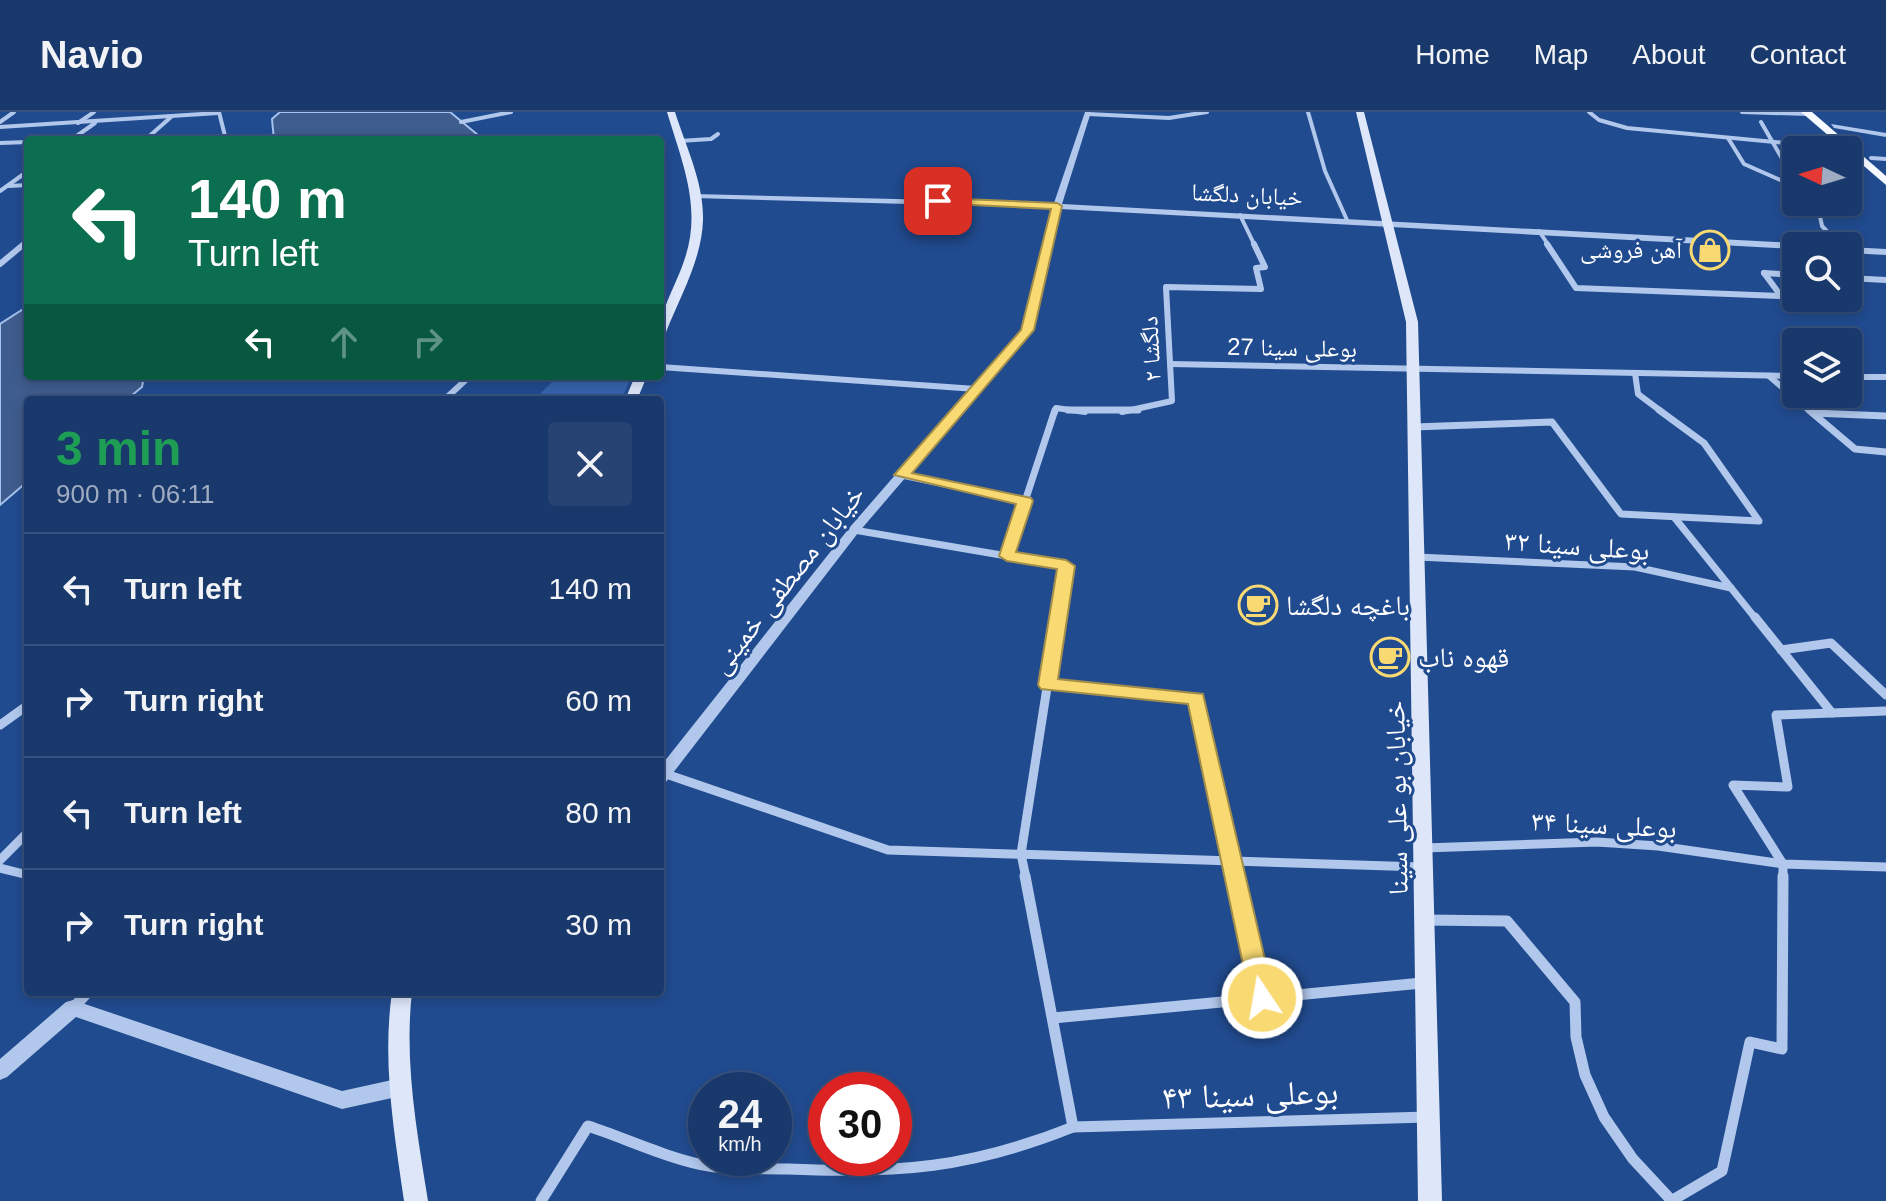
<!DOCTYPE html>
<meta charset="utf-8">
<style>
:root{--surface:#19386b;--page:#264373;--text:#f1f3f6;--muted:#9facc1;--line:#37527e}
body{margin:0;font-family:Arial,"Noto Naskh Arabic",sans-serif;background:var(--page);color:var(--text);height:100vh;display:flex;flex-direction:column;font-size:30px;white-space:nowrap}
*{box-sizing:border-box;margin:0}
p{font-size:26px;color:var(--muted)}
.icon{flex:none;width:44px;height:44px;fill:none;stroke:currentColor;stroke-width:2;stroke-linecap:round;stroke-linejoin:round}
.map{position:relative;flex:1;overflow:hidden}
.panel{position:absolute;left:24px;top:284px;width:640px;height:600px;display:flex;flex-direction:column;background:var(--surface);border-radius:8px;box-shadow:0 4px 12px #0003,0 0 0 2px var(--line)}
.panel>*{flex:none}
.top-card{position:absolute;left:24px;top:24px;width:640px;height:244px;border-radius:8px;box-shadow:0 4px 12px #0003,0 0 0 2px var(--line);background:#0b6e4f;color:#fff;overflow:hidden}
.needle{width:52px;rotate:274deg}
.controls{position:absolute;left:1782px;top:24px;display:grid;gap:16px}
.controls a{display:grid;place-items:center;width:80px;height:80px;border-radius:8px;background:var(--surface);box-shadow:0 4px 12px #0003,0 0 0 2px var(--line);font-size:40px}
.speed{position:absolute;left:688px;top:960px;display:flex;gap:16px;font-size:40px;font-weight:700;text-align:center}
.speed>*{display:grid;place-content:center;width:104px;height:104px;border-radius:50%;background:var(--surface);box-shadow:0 4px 12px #0003,0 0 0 2px var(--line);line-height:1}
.speed small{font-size:20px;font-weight:400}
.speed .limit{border:12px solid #d22;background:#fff;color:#111}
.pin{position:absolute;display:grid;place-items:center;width:68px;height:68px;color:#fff;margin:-34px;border-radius:16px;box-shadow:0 4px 12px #0006}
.me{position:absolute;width:88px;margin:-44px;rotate:348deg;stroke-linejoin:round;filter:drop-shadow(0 0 6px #0008)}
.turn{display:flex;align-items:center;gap:28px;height:168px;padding:0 32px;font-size:36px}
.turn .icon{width:104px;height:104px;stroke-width:2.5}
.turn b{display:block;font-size:56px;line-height:68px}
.lanes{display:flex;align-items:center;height:76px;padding:0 32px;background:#0003;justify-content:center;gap:40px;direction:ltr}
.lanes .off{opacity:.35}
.round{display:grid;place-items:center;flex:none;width:84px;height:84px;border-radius:8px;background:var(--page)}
.head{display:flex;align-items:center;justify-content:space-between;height:136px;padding:0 32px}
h1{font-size:48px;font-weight:700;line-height:60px;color:#1e9e55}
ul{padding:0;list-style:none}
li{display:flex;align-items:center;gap:24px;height:112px;padding:0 32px;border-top:2px solid var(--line)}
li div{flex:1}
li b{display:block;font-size:30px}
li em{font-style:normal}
header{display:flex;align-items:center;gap:48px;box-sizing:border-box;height:112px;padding:0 40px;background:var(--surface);border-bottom:2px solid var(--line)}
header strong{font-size:38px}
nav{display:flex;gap:44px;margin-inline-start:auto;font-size:28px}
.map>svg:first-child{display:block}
.green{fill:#3564ac}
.water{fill:#3f5c8e;stroke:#a5c2ed;stroke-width:2}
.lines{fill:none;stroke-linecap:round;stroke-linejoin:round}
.minor-far4{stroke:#b1c8ec;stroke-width:4}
.minor-far3{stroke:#b1c8ec;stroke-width:6}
.minor-far2{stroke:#b1c8ec;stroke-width:7}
.minor-far1{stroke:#b1c8ec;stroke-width:9}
.minor{stroke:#b1c8ec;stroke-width:11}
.tertiary{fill:#b1c8ec;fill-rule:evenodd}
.secondary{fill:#dde7f9;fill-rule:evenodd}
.primary{fill:#f6f9ff;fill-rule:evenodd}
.route{fill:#f9da72;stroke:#a28e4a;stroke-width:2}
.labels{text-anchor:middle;stroke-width:6;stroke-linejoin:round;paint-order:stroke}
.far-street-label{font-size:24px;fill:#fff;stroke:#214b8f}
.far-poi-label{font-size:24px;fill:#fff;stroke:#214b8f;text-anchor:end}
.street-label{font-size:28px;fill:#fff;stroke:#214b8f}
.poi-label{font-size:28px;fill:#fff;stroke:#214b8f;text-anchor:start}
.near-street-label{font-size:34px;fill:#fff;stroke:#214b8f}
</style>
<header>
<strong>Navio</strong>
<nav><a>Home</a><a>Map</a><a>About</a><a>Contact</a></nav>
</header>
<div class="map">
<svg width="1886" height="1089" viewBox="0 0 1886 1089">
<rect width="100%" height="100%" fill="#214b8f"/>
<!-- green -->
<polygon class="green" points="558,264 632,264 621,288 534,288"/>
<!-- water -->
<g class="water">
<polygon points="280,0 450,0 484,28 274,28 272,7"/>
<polygon points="28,194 28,264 144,264 142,275 126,288 28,288 28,369 0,393 0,212"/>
</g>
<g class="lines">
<!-- minor-far4 -->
<g class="minor-far4">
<polyline points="219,0 226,28"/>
<polyline points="1308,0 1325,59 1347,108"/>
<polyline points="1589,0 1599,8 1627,16 1848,37"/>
<polyline points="1742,0 1809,2"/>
<polyline points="1088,2 1169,6 1207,0"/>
<polyline points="0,10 14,0"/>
<polyline points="461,10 511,0"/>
<polyline points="1761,10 1784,50"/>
<polyline points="78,11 94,0"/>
<polyline points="0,15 218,1"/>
<polyline points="1728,26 1744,52 1796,75"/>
<polyline points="53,28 73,27"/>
<polyline points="71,28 95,11"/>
<polyline points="145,28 171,5"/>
<polyline points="679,29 711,27 718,22"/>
<polyline points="0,31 28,30"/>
<polyline points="1871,46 1886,47"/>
<polyline points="9,74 28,73"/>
<polyline points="0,79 28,59"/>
<polyline points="1817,90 1822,114 1841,134"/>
<polyline points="1240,103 1255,134"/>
<polyline points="1539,119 1549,134"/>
<polyline points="21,134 28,128"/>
</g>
<!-- minor-far3 -->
<g class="minor-far3">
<polyline points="1547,132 1576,176 1781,184"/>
<polyline points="0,152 24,132"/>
<polyline points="1764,161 1796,163"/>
<polyline points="1764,161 1781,184"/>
<polyline points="1848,166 1886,168"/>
<polyline points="1170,252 1796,264"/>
<polyline points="660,255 976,277"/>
<polyline points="1635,261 1638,282 1662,300"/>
<polyline points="1769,264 1811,300"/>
<polyline points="1848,265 1886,265"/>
<polyline points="444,288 470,264"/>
<polyline points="1055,300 1056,296 1085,300"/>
<polyline points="1122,300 1172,289 1166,175 1261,177 1256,156 1265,155 1254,132"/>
</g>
<!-- minor-far2 -->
<g class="minor-far2">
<polyline points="1068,298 1138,298"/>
<polyline points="1809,298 1855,337 1886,340"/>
<polyline points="1813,301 1886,304"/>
<polyline points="1414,315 1552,310 1621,402 1759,409 1704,331 1659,298"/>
<polyline points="902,363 1025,389"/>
<polyline points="1674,405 1756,507"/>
<polyline points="854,418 1066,454 1058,507"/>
<polyline points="1007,444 1055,298"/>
<polyline points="1417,445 1635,455 1731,476"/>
</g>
<!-- minor-far1 -->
<g class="minor-far1">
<polyline points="1755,505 1832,601"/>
<polyline points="1781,538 1831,531 1886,583"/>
<polyline points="1048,573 1196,586 1236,766"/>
<polyline points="0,613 28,593"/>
<polyline points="666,662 888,738 1422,755"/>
<polyline points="1424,736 1597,730 1658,734 1783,752 1886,755"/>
<polyline points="0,748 28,720"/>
<polyline points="0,756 28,763"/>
<polyline points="1026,766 1021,742 1058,505"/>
<polyline points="1783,766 1783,752 1733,673 1788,675 1776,603 1886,599"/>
</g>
<!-- minor -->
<g class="minor">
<polyline points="1025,764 1073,1015"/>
<polyline points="1235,764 1262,886"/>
<polyline points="1425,808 1507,809 1575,890 1576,925 1585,963 1604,1005 1633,1047 1672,1089"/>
<polyline points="73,896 88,880"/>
<polyline points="1053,906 1422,871"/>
<path d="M541 1089 588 1014C625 1026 671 1048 709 1054 734 1058 762 1056 788 1057 897 1062 971 1056 1073 1015L1428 1005"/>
<polyline points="1671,1089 1722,1059 1750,930 1782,937 1783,764"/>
</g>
<!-- tertiary -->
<g class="tertiary">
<polygon points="1085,0 1091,0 1062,92 1796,131 1800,134 1796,134 1796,137 1060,97 1032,218 858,421 666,670 660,672 660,655 850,415 1022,217 1052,96 695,86 691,84 695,82 1054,91"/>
<polygon points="1831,12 1886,21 1886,25 1834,16"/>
<polygon points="1848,135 1886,137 1886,143 1848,141"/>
<polygon points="73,888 342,979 401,966 408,969 411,975 408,981 401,984 342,997 76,905 7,965 0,968 0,947 66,890"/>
</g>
<!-- secondary -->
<g class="secondary">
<path d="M667 0H675C686 35 704 71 703 108 702 147 680 185 666 220L660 223C660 196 677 172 685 146 702 95 682 50 667 0Z"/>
<polygon points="1356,0 1364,0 1418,210 1442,1089 1418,1089 1406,210"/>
<polygon points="635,264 647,264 637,288 625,288"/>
<path d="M392 880H412C404 951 417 1019 428 1089H404C394 1019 382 951 392 880Z"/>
</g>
<!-- primary -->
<polygon class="primary" points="1801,0 1812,0 1886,64 1886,73"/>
</g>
<!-- route -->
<polygon class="route" points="938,86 1057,91 1062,94 1034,218 912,361 1031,386 1033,389 1016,440 1066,448 1075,454 1058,567 1203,582 1274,886 1270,894 1262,897 1253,894 1250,886 1188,592 1041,577 1038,573 1057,457 1007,449 999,444 1016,392 894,363 1021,218 1051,97 934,91"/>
<!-- icons -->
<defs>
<symbol id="shop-ring" viewBox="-11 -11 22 22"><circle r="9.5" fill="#214b8f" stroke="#f9da72" stroke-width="1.5"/><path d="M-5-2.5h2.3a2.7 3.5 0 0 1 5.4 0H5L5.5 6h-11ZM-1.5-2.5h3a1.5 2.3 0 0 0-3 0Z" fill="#f9da72"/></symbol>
<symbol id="cafe-ring" viewBox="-11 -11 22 22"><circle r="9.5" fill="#214b8f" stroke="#f9da72" stroke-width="1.5"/><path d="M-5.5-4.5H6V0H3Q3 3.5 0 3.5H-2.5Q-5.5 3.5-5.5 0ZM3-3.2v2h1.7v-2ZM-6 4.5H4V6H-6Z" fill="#f9da72"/></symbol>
</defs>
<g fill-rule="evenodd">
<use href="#shop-ring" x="1688" y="116" width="44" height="44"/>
<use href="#cafe-ring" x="1236" y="471" width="44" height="44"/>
<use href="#cafe-ring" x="1368" y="523" width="44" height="44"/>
</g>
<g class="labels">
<!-- far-street labels -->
<g class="far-street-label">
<text transform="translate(1247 83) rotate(3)" y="8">خیابان دلگشا</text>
<text transform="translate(1292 236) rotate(1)" y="8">بوعلی سینا 27</text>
<text transform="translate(1151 237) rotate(-93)" y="8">دلگشا ۲</text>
</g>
<!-- far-poi labels -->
<g class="far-poi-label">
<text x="1682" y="146">آهن فروشی</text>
</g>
<!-- street labels -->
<g class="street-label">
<text transform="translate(1577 433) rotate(4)" y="10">بوعلی سینا ۳۲</text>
<text transform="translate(787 467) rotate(-52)" y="10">خیابان مصطفی خمینی</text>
<text transform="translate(1396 686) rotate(-91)" y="10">خیابان بو علی سینا</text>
<text transform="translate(1604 712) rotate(3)" y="10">بوعلی سینا ۳۴</text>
</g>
<!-- poi labels -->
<g class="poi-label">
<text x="1286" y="503">باغچه دلگشا</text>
<text x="1418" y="555">قهوه ناب</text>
</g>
<!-- near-street labels -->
<g class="near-street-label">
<text transform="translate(1250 982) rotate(-2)" y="12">بوعلی سینا ۴۳</text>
</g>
</g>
</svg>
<div class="controls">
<a><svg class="needle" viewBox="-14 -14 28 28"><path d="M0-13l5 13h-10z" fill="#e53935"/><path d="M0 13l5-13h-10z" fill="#9facc1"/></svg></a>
<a><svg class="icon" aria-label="search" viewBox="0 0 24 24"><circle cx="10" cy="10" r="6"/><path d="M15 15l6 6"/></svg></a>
<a><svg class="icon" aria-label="layers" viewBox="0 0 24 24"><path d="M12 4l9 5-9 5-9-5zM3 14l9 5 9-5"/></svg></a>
</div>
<div class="speed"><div>24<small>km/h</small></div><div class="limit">30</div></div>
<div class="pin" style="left:938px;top:89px;background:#d93025"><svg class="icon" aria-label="arrive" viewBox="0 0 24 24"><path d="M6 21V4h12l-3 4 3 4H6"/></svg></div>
<svg class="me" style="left:1262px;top:886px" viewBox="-20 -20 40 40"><circle r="17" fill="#f9da72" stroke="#fff" stroke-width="3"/><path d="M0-11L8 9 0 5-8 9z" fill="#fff"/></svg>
<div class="top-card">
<div class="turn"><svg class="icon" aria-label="left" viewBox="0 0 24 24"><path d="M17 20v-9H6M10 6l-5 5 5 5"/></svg><div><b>140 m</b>Turn left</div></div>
<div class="lanes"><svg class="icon" aria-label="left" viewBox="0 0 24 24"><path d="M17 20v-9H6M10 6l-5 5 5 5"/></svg><svg class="icon off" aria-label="ahead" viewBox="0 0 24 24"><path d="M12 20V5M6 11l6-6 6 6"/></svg><svg class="icon off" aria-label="right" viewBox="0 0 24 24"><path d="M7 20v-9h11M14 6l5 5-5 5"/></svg></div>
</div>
<section class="panel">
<div class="head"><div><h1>3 min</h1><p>900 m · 06:11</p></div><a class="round"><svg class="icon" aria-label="close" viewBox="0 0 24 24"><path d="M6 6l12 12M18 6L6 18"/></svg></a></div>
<ul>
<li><svg class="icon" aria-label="left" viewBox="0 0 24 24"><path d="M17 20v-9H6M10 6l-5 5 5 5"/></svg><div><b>Turn left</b></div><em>140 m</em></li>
<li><svg class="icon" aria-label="right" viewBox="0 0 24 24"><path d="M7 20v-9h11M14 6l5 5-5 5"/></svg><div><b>Turn right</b></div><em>60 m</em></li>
<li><svg class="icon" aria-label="left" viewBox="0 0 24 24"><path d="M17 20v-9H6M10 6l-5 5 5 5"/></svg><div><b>Turn left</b></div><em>80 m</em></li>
<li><svg class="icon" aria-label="right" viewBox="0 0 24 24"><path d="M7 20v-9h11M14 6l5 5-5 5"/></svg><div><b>Turn right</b></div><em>30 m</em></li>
</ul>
</section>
</div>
